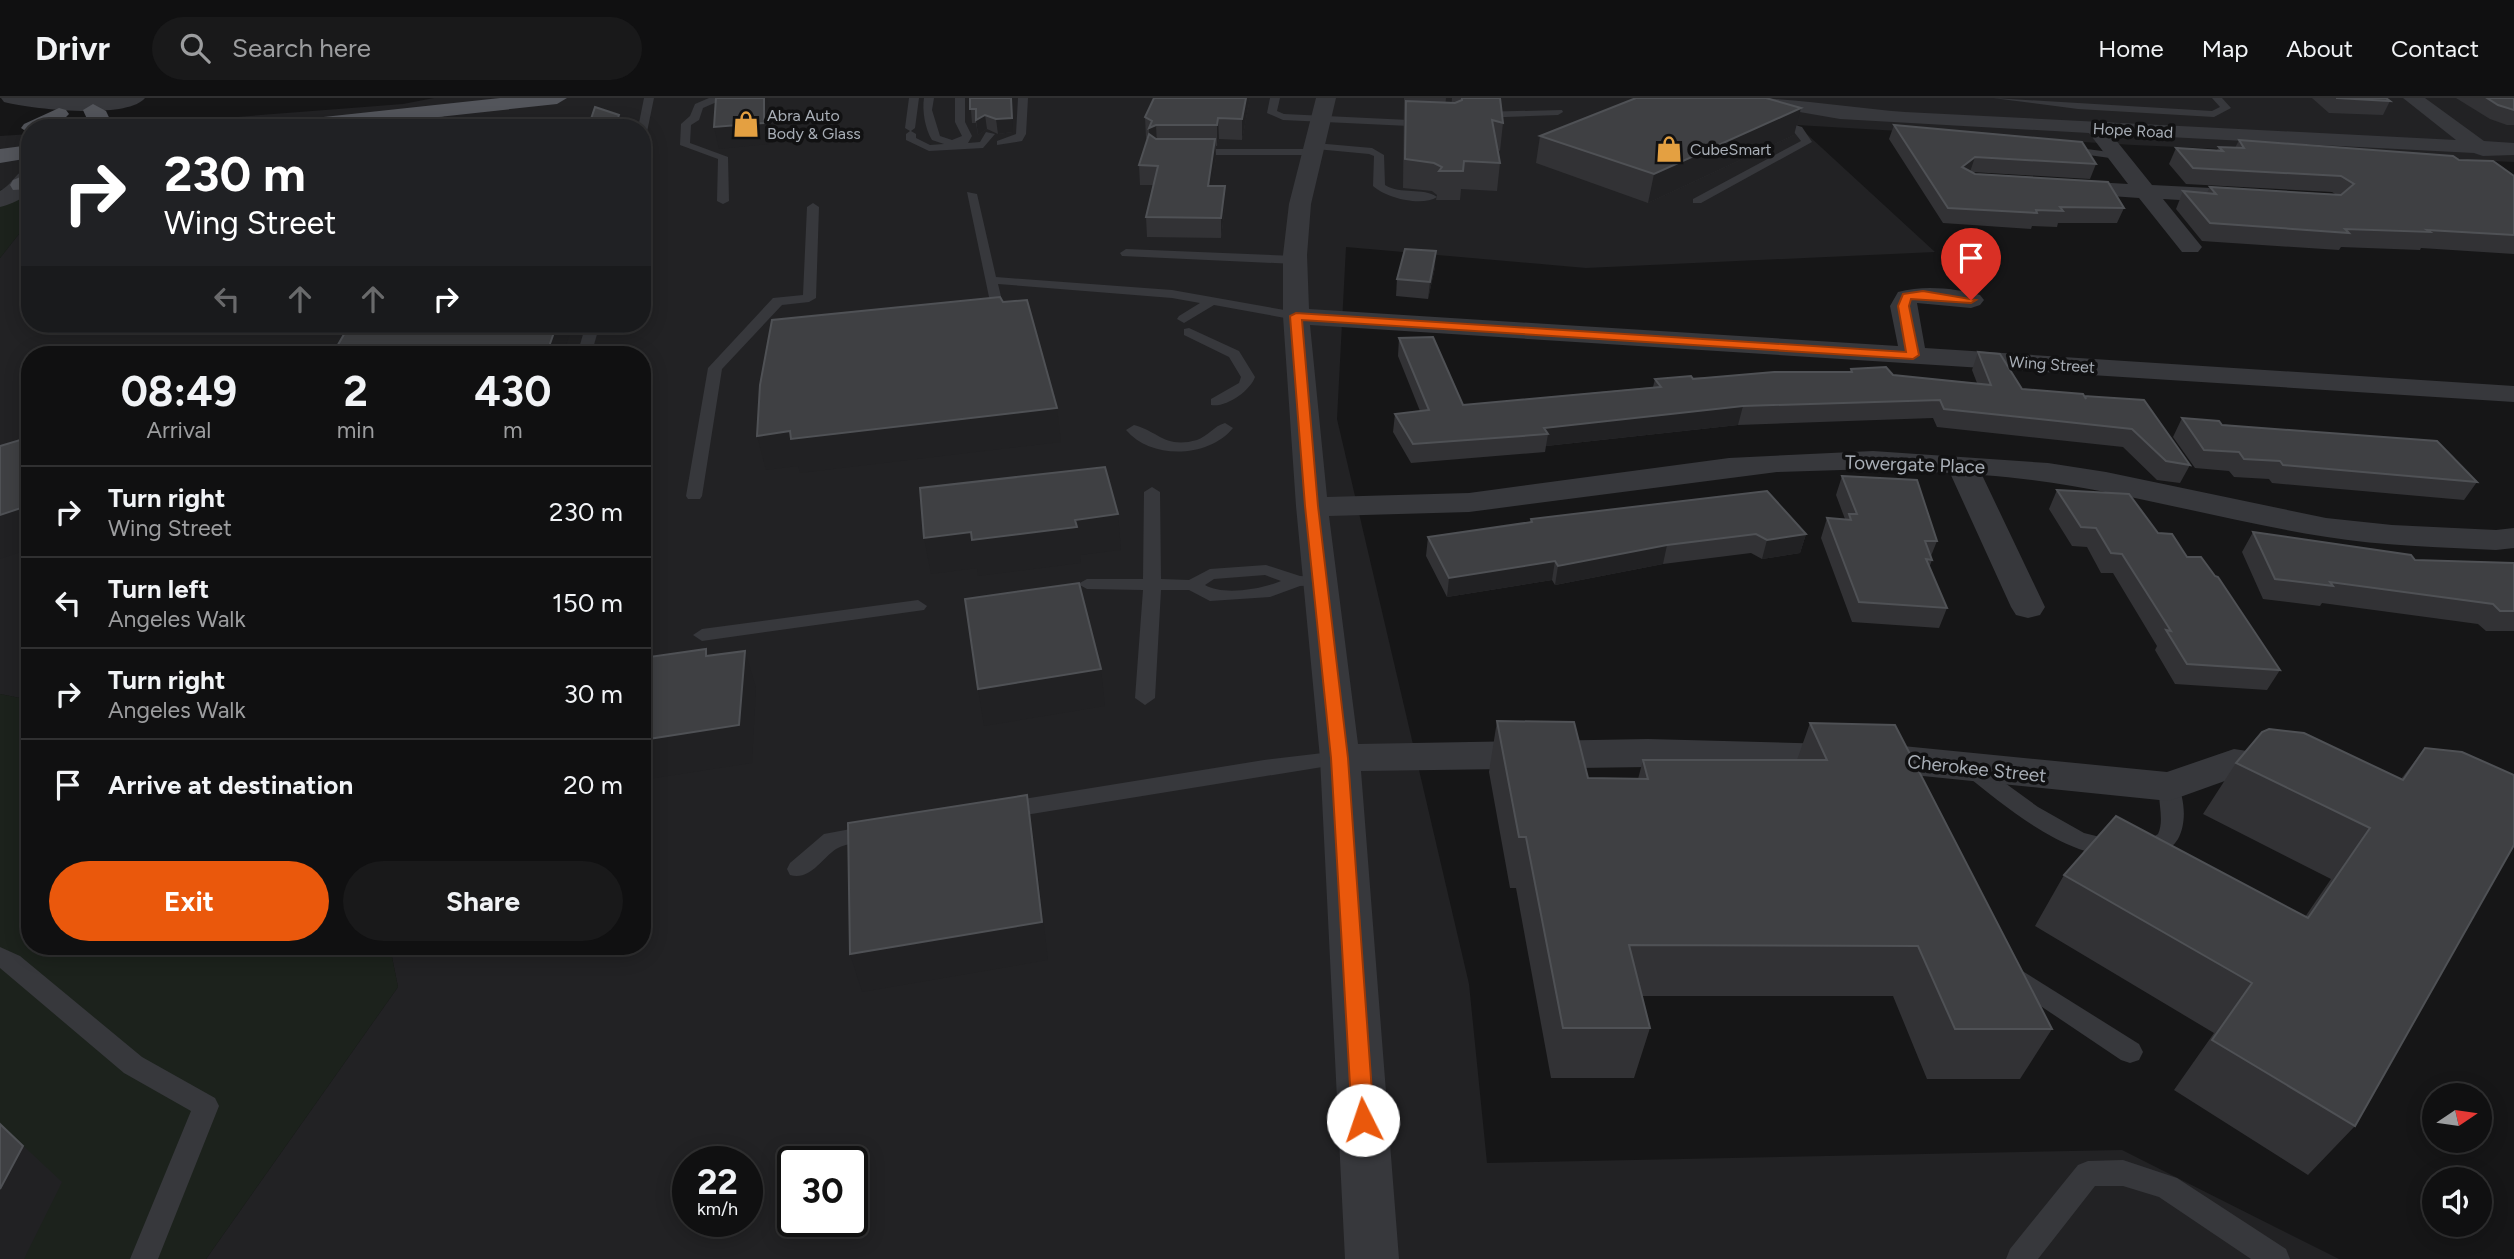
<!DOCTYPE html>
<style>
:root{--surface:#101011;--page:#19191a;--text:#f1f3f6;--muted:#9c9d9f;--line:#303031;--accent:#ea580c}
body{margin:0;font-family:Figtree,sans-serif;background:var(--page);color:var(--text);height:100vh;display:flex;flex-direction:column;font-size:26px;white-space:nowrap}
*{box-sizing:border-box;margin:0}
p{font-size:23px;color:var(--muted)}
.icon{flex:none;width:38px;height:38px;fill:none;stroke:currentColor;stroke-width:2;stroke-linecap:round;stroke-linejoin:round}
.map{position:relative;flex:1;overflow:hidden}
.panel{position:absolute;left:21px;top:248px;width:630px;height:609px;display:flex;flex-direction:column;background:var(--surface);border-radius:28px;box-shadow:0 4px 18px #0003,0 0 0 2px var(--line)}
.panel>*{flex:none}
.banner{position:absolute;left:21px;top:21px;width:630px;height:214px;border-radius:28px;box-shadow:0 4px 18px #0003,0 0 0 2px var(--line);background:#202124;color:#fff;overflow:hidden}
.needle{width:46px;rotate:77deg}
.buttons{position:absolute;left:2422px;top:985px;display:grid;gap:14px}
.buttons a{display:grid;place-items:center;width:70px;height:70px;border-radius:50%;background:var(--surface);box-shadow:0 4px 18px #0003,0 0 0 2px var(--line);font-size:35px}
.speed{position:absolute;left:672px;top:1048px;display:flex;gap:14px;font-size:35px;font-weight:700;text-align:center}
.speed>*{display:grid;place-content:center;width:91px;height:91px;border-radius:50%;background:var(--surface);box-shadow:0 4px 18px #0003,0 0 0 2px var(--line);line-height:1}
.speed small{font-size:18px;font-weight:400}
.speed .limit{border:4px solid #111;border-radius:10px;background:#fff;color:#111}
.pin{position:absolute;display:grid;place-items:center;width:60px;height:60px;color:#fff;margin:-72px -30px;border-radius:50% 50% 50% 0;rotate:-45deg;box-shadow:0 0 7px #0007}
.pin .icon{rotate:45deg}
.me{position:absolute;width:77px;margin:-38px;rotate:356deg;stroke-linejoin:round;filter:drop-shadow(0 0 5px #0008)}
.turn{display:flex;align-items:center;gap:24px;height:147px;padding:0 28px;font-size:32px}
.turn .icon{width:91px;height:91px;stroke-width:2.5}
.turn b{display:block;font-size:49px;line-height:60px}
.lanes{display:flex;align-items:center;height:66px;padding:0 28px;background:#0003;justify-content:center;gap:35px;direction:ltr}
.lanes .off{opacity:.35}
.eta{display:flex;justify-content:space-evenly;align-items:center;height:119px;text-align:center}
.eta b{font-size:42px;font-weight:700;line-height:49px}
.primary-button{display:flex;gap:14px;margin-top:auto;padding:14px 28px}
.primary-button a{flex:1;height:80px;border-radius:42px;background:var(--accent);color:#fff;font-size:28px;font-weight:700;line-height:80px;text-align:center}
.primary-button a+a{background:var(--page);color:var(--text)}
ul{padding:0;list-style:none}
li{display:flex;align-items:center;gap:21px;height:91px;padding:0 28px;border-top:2px solid var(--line)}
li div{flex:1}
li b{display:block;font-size:26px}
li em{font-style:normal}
header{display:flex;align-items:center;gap:42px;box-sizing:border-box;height:98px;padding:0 35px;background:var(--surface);border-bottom:2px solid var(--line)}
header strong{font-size:33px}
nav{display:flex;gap:38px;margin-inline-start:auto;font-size:24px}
.search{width:490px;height:63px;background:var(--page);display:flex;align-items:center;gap:18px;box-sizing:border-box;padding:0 24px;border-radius:38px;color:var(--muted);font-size:26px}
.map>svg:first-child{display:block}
.built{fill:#222224;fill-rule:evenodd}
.green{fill:#1c221c}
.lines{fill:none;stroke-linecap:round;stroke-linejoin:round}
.lane{fill:#37383c;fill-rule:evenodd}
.street{fill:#37383c;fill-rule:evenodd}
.primary{fill:#53555b;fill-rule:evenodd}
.wall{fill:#323235}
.shaded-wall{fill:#212123}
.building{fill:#3f4043;stroke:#4f5155;stroke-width:2}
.route{fill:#ea580c;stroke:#983908;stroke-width:2}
.labels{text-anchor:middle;stroke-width:7;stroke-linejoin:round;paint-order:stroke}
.far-poi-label{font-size:16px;fill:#a8aeb6;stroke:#111112;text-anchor:start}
.far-street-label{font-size:16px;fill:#a8aeb6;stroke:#111112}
.street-label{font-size:19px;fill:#a8aeb6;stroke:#111112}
</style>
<header>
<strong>Drivr</strong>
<div class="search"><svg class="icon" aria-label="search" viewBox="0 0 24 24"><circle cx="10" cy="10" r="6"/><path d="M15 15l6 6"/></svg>Search here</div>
<nav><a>Home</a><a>Map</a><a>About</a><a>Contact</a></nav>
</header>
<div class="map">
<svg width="2514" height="1161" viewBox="0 0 2514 1161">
<rect width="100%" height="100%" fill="#161617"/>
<!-- built -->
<g class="built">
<path d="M434 0H2514V64L2134 47 1797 27 1935 154 1586 170 1346 149 1337 321 1469 886 1487 1065 2122 1052 2339 1161H206L398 889 390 849H642V257H30V602L0 596V160L30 122V226H642V30H95L403 6ZM688 1064H747V1124H688ZM793 1064H852V1124H793Z"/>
<polygon points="30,36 30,89 0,92 0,38"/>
</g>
<!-- green -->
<g class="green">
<polygon points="30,89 30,122 0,160 0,92"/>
<polygon points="0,596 30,602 30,849 390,849 398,889 206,1161 0,1161"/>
</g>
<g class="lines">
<!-- lane -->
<g class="lane">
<polygon points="644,0 654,0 647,34 642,37 642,30 638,30"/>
<polygon points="709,0 719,0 719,3 703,10 699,22 691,27 690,45 728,59 729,103 723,106 717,103 718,61 680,47 681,26 690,18 695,6"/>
<path d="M909 0H919L915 30 911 33 916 36V40L930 47 944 46 932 42C925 31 922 12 924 0H934L932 12 940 38 952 42 962 38 955 24V0H965V24L972 38 968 45 980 44 986 34 995 36 983 50 929 53 906 42V36L910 33 905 30Z"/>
<polygon points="1018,0 1028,0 1026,36 1022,43 997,47 997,43 1016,36"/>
<polygon points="1270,0 1280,0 1277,13 1284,16 1430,23 1435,26 1430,29 1283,22 1267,15"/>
<polygon points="1993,0 2212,13 2220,9 2212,0 2222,0 2231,10 2214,19 2078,11"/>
<polygon points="451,9 460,11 417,30 402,30"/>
<polygon points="1562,12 1563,14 1558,17 1478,20 1473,17 1478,14"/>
<polygon points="1771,20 1802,29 1812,44 1701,105 1693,105 1693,101 1801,43 1794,34 1767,25 1766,23"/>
<path d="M1315 45 1372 50 1384 57 1385 87C1401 97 1423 89 1437 99 1422 109 1386 100 1373 88L1374 58 1369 56 1316 51 1319 54 1314 57H1189L1184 54 1189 51H1313L1310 48Z"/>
<polygon points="2064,48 2117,55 2122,58 2117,61 2060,53 2060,49"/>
<polygon points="967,94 977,96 996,179 1172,192 1296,214 1303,218 1296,222 1214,207 1184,225 1177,221 1179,218 1200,205 1172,200 998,186 1005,215 993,218"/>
<polygon points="813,105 819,109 816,200 809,204 782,207 722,271 702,398 700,401 688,401 686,398 708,270 773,200 803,197 807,109"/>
<polygon points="1126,151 1295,158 1301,162 1295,166 1122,158 1120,155"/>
<polygon points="586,226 600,226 591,257 577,257"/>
<path d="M1189 230 1239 253 1255 279C1250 293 1226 310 1211 307V301L1239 285 1241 279 1229 259 1184 237V231Z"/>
<path d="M1225 325 1233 330C1209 360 1151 362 1126 332L1134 327C1158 333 1165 351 1197 342 1208 338 1214 328 1225 325Z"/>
<path d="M1152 389 1160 394 1161 481 1189 482 1210 471 1266 467 1300 478 1326 479 1329 483 1326 487 1300 488 1270 499 1210 503 1189 492H1161L1155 600 1145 607 1135 600 1143 492 1087 491 1078 486 1087 481H1143L1144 394ZM1265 477 1281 483C1262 491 1223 498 1205 487L1214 481Z"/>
<polygon points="918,502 927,508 924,512 702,543 693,537 702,531"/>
<polygon points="1340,653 1347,655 1350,660 1347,665 1006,720 998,717 995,712 998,707 1006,704 1264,662"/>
<path d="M1969 662 1976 664 2038 709 2084 735 2124 745 2147 743 2158 736C2166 719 2154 696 2162 684H2176C2185 699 2187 725 2178 741 2170 754 2156 759 2142 760 2071 766 2014 715 1962 674L1959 669 1962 664Z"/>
<path d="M872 727 880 729 883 735 880 741C867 745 847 744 836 751 821 761 810 783 790 777L787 771 790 765 824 736Z"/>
<polygon points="0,849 20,858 142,959 215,1000 219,1008 158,1161 130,1161 191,1013 124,975 0,870"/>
<polygon points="2013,867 2139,946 2143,954 2139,962 2130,965 2121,962 2005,884 2001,877 2005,870"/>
<polygon points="2123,1062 2177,1080 2286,1151 2290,1161 2251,1161 2159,1099 2123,1088 2095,1088 2038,1161 2006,1161 2010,1151 2078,1067 2088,1063"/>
</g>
<!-- street -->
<g class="street">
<path d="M1 0H145C127 22 30 11 4 4Z"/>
<path d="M1316 0H1336L1311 106 1307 157 1309 211 1898 248 1890 208 1898 194C1924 187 1954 190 1980 197L1984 202 1980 207 1971 210 1917 205 1925 250 2514 288V304L1310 227 1327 399 1469 395 1729 360 1873 353 2048 365 2106 374 2326 420 2392 427 2496 432 2514 430V450L2496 452C2439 449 2383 448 2327 439 2211 421 2100 385 1982 377L2045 509 2040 517 2028 520 2016 517 2011 509 1950 375 1873 371 1777 374 1469 414 1329 418 1358 646 1648 641 1903 648 2167 674 2234 651 2299 661 2305 671 2299 681 2285 685 2236 679 2169 703 1903 676 1648 669 1361 673 1399 1161H1345L1320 660 1296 408 1283 218V157L1289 106Z"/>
<path d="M1744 0C1798 0 1851 10 1905 14L2456 42 2403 0H2425L2484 43 2514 45V57L2483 58 2474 55 2111 36 2152 87 2231 91 2242 98 2231 105 2163 101 2202 149 2198 154H2182L2139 100 2054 94 2051 89 2054 84 2062 82 2128 86 2089 35 1840 21 1754 6Z"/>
<path d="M30 69C30 94 27 102 0 109V93C12 87 17 72 30 69Z"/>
</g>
<!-- primary -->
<g class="primary">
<polygon points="500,0 567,0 557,6 337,30 267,30 277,24"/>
<polygon points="93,6 106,13 114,30 91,30 83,12"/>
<path d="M59 10 66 12 69 16C59 28 45 30 30 30V36L21 30 24 26Z"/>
<polygon points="30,47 30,60 0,65 0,51"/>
<polygon points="30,75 30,91 13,92 10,87 13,82"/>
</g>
</g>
<!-- wall -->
<g class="wall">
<polygon points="970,0 1013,34 998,36 987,31 978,37 976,25 972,25"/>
<polygon points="1154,0 1250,0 1242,42 1219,41 1217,48 1216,48 1216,60 1211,88 1225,88 1225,108 1221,140 1147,139 1146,119 1153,87 1140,87 1139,67 1147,41 1146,40 1145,19"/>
<polygon points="1404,0 1500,0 1503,25 1500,53 1498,52 1500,65 1497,93 1461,91 1460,102 1436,102 1437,97 1432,93 1403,90"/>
<polygon points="2312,0 2386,0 2390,3 2383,17 2329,15"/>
<polygon points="2456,0 2514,0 2514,27 2507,27 2490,21"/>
<polygon points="1894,27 2096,66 2090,81 1972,74 1975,76 2124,110 2117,125 2058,125 2057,129 2032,128 2031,131 1943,125 1889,41"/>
<polygon points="1794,37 1648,105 1536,65 1540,38"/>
<polygon points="2239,42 2459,62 2514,78 2514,156 2421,150 2420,152 2341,149 2339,152 2202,143 2176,111 2183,93 2207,95 2210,89 2335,96 2332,94 2186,86 2169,66 2176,50 2217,52 2219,49 2235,50"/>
<polygon points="1435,169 1428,201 1396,198 1397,181"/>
<polygon points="1399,240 1463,307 1653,289 1655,281 1850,274 1851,271 1893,277 1977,285 1972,272 1978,254 2022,291 2085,298 2190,367 2180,385 2157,382 2123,349 1937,329 1933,320 1738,327 1546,348 1545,354 1411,365 1393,334 1395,316 1420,313 1398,258"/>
<polygon points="2182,320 2222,327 2477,384 2464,402 2272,385 2269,381 2234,379 2229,373 2195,370 2173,339"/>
<polygon points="1842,378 1937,443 1931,458 1932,462 1929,470 1947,510 1939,530 1852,524 1821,440 1827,420 1845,421 1836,397"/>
<polygon points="2057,392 2158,435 2187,459 2280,572 2267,592 2175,586 2155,552 2157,548 2113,475 2101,475 2087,449 2072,448 2049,411"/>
<polygon points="1531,421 1806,436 1800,455 1762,461 1751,455 1663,466 1555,487 1552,482 1447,499 1426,458 1428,439 1530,424"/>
<polygon points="2253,434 2415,462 2514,465 2514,533 2486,533 2478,526 2322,505 2320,508 2263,501 2242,454"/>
<polygon points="1497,623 1588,680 1638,681 1643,662 1797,662 1810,625 2052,931 2020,981 1927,981 1893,898 1642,898 1650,930 1634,980 1551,980 1516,790 1510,790 1489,674"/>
<polygon points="2425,650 2355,1028 2308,1077 2174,992 2214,935 2035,828 2064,777 2305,819 2331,781 2203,716 2236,665 2401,681"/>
</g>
<!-- shaded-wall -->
<g class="shaded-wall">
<polygon points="764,0 767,0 769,9 769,46 719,51 714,29"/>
<polygon points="1011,0 1012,0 1013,34 998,36 996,21"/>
<polygon points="1246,0 1250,0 1242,42 1242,21"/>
<polygon points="1446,0 1452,0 1451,12 1444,20"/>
<polygon points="1801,10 1794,37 1648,105 1654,76"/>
<polygon points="619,17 623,30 615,30"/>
<polygon points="985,17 987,31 978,37 976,22"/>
<polygon points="1218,20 1219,41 1217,48 1217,27"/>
<polygon points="1156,27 1157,48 1150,52 1149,30"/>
<polygon points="1215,41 1216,60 1208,108 1208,88"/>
<polygon points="1975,59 1970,74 1962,69"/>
<polygon points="1225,88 1225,108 1221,140 1221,120"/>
<polygon points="1436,153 1435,169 1428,201 1430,184"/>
<polygon points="377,226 399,226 385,257 373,234"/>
<polygon points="437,226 458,226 444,257 433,234"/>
<polygon points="494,226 513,226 501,257 491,234"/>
<polygon points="557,226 573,226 563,257 546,257"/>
<polygon points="1743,308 1738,327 1546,348 1548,336 1544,330"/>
<polygon points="1057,310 1061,344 800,375 798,368 766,372 757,338 790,333"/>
<polygon points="30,407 30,451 0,461 0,417"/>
<polygon points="1118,416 1121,452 1080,457 1081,465 978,478 977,470 931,476 924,440"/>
<polygon points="1806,436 1800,455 1762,461 1767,442"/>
<polygon points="1667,447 1663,466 1555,487 1558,468"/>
<polygon points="1555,463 1552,482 1447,499 1449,480"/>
<polygon points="642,518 653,547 645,599 642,593"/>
<polygon points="745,553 756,590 752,665 642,682 642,642"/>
<polygon points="1101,571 1105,608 984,628 978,591"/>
<polygon points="1027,697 1033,735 1048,862 862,894 850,856"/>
<polygon points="0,1026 62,1084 24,1161 0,1161"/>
</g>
<!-- building -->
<g class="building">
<polygon points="716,0 764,0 764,25 714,29"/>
<polygon points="970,0 1011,0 1012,20 996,21 985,17 976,22 976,11 970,11"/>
<polygon points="1154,0 1246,0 1242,21 1218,20 1217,27 1156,27 1149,30 1152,23 1145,19"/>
<polygon points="1462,0 1500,0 1503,25 1492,22 1500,65 1464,63 1463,73 1439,73 1442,69 1434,65 1405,61 1406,3 1455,5 1462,2"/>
<polygon points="1636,0 1766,0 1801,10 1654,76 1540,38"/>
<polygon points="2336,0 2386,0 2390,3 2337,0"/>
<polygon points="2487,0 2514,0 2514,12 2498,7"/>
<polygon points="595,9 619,17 615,30 588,30"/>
<polygon points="1894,27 2082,44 2096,66 1975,59 1962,69 1975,76 2108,84 2124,110 2060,109 2063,113 2036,112 2037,115 1948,110"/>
<polygon points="1149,36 1156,41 1215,41 1208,88 1225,88 1221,120 1146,119 1158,68 1139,67"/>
<polygon points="2239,42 2453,58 2459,62 2493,63 2514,78 2514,137 2427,132 2430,134 2345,131 2349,135 2210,125 2183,93 2216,96 2210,89 2341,97 2354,86 2341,78 2193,70 2176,50 2223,53 2219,49 2244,50"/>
<polygon points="1405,151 1436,153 1430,184 1397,181"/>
<polygon points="1000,199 1003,204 1027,202 1057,310 791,341 790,333 757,338 760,287 772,222"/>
<polygon points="350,226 377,226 373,234 391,233 395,226 437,226 433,234 451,233 455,226 494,226 491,234 509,234 512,226 557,226 546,257 332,257"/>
<polygon points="1433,239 1463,307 1661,289 1655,281 1691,278 1693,281 1774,274 1852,274 1851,271 1886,269 1893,277 1991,287 1978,254 2000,256 2022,291 2083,296 2086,301 2085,298 2144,302 2190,367 2166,363 2132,331 1944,311 1940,302 1743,308 1544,330 1548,336 1413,346 1395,316 1429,312 1399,240"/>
<polygon points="2182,320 2219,323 2222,327 2437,343 2477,384 2283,367 2280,363 2244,361 2239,354 2204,352"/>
<polygon points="30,339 30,407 0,417 0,348"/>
<polygon points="1105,369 1118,416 1075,422 1077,429 972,442 971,434 924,440 920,390"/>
<polygon points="1842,378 1917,382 1937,443 1925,443 1932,462 1926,461 1947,510 1859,504 1827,420 1851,422 1849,416 1857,416"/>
<polygon points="2057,392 2129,396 2158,435 2172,436 2187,459 2201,459 2215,478 2218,479 2280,572 2187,566 2166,532 2171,533 2122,456 2111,455 2096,430 2081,429"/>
<polygon points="1767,393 1806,436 1767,442 1756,436 1667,447 1558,468 1555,463 1449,480 1428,439 1532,424 1531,421"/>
<polygon points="2253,434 2411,457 2415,462 2514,465 2514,513 2500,513 2493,506 2330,484 2333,488 2275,481"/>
<polygon points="1079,485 1101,571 978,591 965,501"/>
<polygon points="706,551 706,558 745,553 739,627 642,642 642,560"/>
<polygon points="1497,623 1574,624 1588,680 1648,681 1643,662 1827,662 1810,625 1895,627 2052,931 1955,931 1918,848 1629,847 1650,930 1563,930 1526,739 1519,739"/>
<polygon points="2269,631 2304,635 2403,682 2425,650 2462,654 2514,677 2514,747 2355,1028 2212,942 2252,885 2064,777 2116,718 2308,820 2370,730 2236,665 2262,634"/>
<polygon points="1027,697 1042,824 850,856 848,725"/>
<polygon points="0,1026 23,1048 0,1091"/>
</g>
<!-- route -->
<polygon class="route" points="1923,193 1976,202 1971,205 1911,201 1909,208 1919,257 1913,261 1302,222 1318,408 1348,660 1374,1022 1370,1029 1363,1032 1355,1029 1352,1022 1331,660 1305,408 1290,218 1296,215 1906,254 1898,208 1903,196"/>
<!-- icons -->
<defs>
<symbol id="shop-bare" viewBox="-9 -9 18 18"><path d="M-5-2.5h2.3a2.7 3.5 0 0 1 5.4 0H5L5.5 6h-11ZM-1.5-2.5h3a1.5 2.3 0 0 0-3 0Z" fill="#e4a041" stroke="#111112" stroke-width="2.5" paint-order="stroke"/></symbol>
</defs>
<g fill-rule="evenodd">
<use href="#shop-bare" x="727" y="7" width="38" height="38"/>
<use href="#shop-bare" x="1650" y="32" width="38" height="38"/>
</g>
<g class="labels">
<!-- far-poi labels -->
<g class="far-poi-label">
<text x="767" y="23">Abra Auto<tspan x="767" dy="18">Body &amp; Glass</tspan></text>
<text x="1690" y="57">CubeSmart</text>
</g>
<!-- far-street labels -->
<g class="far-street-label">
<text transform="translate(2133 32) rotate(3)" y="6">Hope Road</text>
<text transform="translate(2052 266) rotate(4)" y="6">Wing Street</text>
</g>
<!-- street labels -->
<g class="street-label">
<text transform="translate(1915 366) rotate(2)" y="7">Towergate Place</text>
<text transform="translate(1977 670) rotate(6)" y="7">Cherokee Street</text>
</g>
</g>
</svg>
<div class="buttons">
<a><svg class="needle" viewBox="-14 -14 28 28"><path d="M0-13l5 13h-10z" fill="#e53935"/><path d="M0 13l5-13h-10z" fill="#9c9d9f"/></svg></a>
<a><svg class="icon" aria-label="sound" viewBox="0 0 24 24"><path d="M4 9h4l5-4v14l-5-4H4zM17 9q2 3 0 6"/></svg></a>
</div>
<div class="speed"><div>22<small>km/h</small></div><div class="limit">30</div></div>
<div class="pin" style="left:1971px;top:202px;background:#d93025"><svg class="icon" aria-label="arrive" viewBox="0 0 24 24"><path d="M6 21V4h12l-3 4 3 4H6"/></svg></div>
<svg class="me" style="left:1363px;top:1022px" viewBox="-20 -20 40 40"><circle r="19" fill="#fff"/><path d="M0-13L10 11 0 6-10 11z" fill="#ea580c"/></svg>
<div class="banner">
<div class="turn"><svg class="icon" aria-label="right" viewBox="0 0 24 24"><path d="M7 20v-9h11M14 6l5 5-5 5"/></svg><div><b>230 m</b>Wing Street</div></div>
<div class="lanes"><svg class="icon off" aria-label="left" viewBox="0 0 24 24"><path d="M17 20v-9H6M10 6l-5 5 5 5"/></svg><svg class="icon off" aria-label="ahead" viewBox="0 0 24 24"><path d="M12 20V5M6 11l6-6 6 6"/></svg><svg class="icon off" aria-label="ahead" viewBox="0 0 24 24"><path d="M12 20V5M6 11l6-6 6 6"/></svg><svg class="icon" aria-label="right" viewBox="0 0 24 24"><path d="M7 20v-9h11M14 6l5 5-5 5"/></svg></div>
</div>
<section class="panel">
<div class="eta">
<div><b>08:49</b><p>Arrival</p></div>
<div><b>2</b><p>min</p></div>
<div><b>430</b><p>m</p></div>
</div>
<ul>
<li><svg class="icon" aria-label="right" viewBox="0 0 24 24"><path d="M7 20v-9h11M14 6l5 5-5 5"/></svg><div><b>Turn right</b><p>Wing Street</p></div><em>230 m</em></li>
<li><svg class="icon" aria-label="left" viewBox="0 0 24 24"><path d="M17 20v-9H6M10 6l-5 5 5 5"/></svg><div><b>Turn left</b><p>Angeles Walk</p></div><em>150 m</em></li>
<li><svg class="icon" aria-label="right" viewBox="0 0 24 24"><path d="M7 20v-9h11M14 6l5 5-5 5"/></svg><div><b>Turn right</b><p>Angeles Walk</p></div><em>30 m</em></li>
<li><svg class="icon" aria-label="arrive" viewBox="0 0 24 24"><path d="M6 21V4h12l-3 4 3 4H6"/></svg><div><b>Arrive at destination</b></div><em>20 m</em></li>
</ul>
<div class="primary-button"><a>Exit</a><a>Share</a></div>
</section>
</div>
